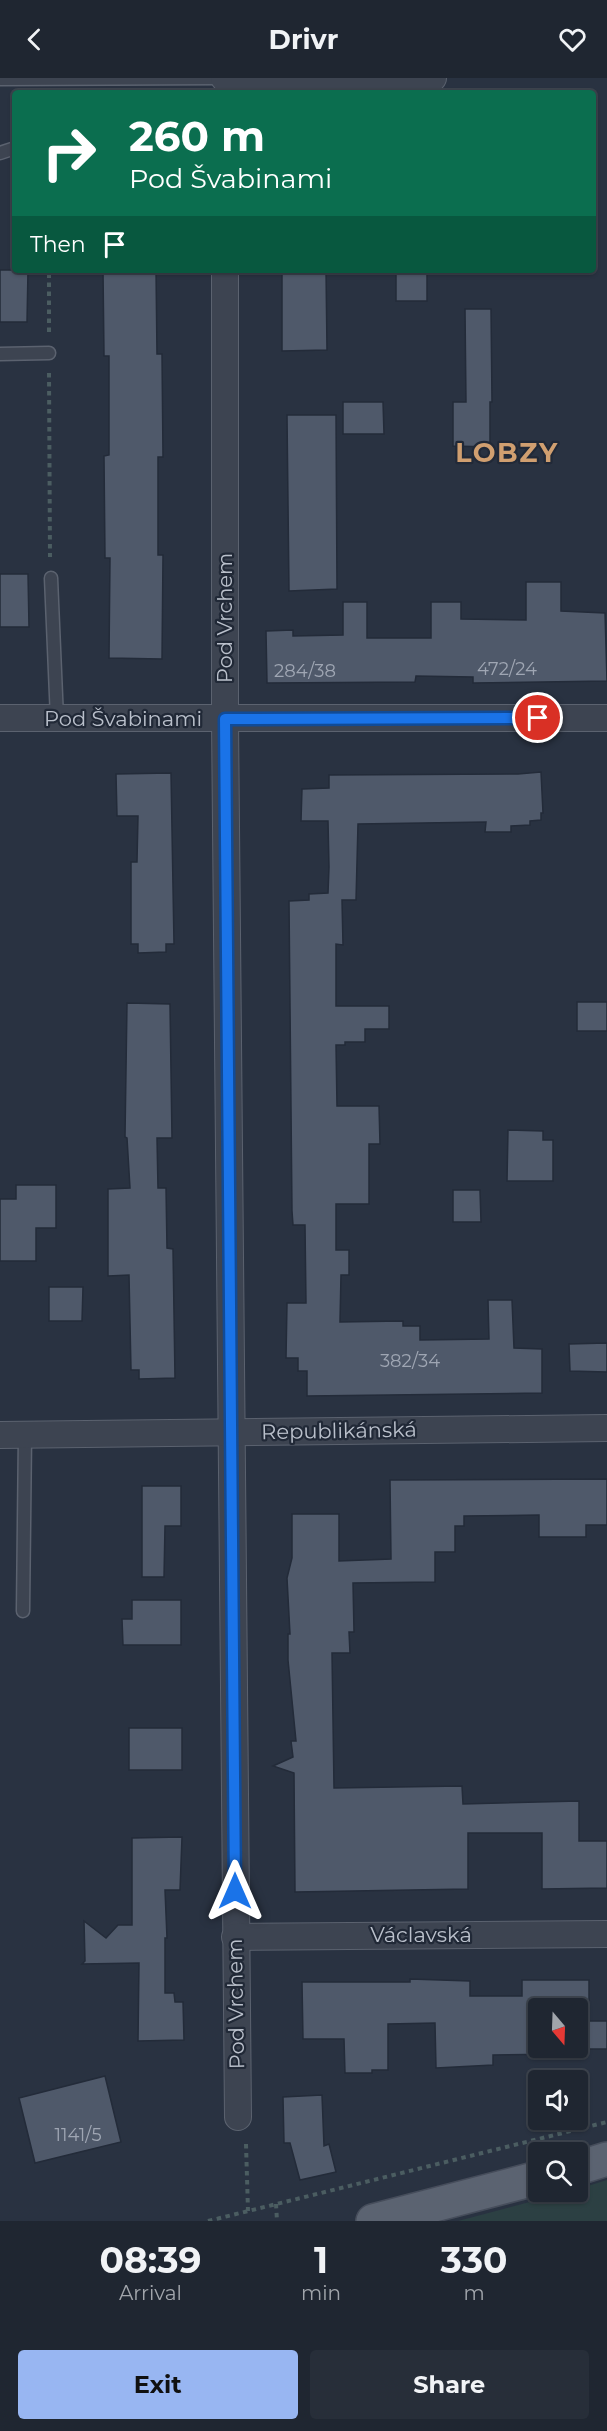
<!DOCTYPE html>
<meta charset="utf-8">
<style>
:root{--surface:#1f2631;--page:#272e39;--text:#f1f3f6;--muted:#a1a5ab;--line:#3c434d;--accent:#98b6f2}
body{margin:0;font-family:Montserrat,sans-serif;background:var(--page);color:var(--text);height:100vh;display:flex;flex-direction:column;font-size:22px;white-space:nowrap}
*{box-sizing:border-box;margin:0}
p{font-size:20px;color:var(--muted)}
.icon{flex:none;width:33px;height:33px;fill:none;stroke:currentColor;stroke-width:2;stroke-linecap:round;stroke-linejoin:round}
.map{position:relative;height:2143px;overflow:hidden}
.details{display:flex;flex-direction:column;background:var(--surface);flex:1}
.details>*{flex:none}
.hud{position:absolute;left:12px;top:12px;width:584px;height:183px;border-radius:6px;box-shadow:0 2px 4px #0004,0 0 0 2px var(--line);background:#0b6e4f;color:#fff;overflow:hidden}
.needle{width:39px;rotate:161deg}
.fabs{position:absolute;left:528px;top:1920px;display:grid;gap:12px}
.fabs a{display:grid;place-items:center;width:60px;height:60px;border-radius:6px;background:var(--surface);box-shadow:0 2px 4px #0004,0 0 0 2px var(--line);font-size:30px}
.pin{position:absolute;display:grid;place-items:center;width:51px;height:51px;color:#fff;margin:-26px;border:3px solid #fff;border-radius:50%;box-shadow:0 2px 6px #0007}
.me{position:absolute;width:66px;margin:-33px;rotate:0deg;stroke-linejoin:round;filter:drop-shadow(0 0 4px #0008)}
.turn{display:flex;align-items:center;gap:21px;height:126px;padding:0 18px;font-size:27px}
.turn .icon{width:78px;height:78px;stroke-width:2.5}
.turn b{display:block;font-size:42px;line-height:51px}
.then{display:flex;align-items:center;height:57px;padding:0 18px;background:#0003;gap:12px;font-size:22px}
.eta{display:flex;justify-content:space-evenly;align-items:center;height:102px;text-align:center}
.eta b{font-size:36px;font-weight:700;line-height:42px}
.primary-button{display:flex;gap:12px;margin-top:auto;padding:12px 18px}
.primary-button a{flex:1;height:69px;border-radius:6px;background:var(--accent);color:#111;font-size:24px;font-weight:700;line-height:69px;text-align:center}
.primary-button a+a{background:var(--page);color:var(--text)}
header{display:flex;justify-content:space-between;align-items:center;height:78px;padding:0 18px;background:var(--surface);font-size:27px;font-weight:700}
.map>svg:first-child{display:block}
.green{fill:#2c4043}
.building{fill:#4f596a;stroke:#232b39;stroke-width:1.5;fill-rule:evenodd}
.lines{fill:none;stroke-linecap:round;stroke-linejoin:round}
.lane-casing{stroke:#5b626f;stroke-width:15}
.street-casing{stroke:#5b626f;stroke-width:28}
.primary-casing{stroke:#464d5b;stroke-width:36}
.path{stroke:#4b5d61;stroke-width:4;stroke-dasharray:4.5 4.5;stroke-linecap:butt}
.lane{stroke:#3d4451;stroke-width:12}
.street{stroke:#3d4451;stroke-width:26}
.primary{stroke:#5b6371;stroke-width:33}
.route-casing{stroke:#114b97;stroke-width:15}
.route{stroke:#1a73e8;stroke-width:10}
.labels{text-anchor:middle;stroke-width:4.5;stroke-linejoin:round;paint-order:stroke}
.number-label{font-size:18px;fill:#9fa6b3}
.street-label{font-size:21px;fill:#bac0cb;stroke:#212937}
.district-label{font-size:27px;font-weight:bold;letter-spacing:1.5px;fill:#d09f70;stroke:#212937}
</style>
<header><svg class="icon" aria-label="back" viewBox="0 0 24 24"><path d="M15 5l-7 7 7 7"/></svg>Drivr<svg class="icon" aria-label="heart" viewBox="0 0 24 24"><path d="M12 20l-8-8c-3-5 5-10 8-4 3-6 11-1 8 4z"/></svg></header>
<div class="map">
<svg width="607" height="2143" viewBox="0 0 607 2143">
<rect width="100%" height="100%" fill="#293241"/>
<!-- green -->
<polygon class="green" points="607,2102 607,2143 458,2143 567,2114 578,2114 578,2111"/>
<!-- building -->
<g class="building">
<polygon points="0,192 28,192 27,244 0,244"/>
<polygon points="103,192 156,192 157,276 162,276 163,379 158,379 158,477 163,477 162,581 109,580 110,480 105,480 104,378 109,377 109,278 104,278"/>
<polygon points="282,192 326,192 327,272 282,273"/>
<rect x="396" y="193" width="31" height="30"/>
<polygon points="465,231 491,231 492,324 490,324 490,369 453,368 453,324 466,324"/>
<polygon points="343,324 383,324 384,356 343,356"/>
<polygon points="287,337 336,337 337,511 289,513"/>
<polygon points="0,496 28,496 29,549 0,549"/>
<polygon points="526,504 561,504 561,533 605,535 607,603 473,605 473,599 416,598 415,604 267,605 266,553 293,552 293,558 343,557 343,524 367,524 367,560 431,560 431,524 461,524 461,541 526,542"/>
<polygon points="541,694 543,735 541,735 541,742 530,743 530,747 511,748 511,754 485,754 486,744 358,746 356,822 342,822 343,867 336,866 336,928 389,928 389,951 365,951 365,964 345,964 345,967 336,967 337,1028 379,1028 380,1066 369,1066 369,1126 336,1126 336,1172 349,1172 349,1197 341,1197 340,1244 403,1243 403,1248 420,1248 420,1262 489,1261 488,1222 512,1222 514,1270 542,1271 542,1315 307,1318 307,1293 298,1293 298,1280 286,1280 287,1225 306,1225 305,1147 293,1147 292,1133 289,823 309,822 309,816 328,815 329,789 328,743 301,743 302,711 329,710 329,697 518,696"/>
<polygon points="171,695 174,866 166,866 166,874 138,875 138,866 131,866 131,784 137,784 138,738 117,738 116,696"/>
<rect x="577" y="924" width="30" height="29"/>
<polygon points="127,925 170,926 172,1060 157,1060 158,1110 166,1110 167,1170 173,1171 175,1300 139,1301 139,1292 131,1292 129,1197 108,1198 108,1111 130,1110 127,1060 125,1059"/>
<polygon points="508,1052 543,1053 543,1062 553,1062 553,1103 507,1103"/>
<polygon points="16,1107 56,1107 56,1150 36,1150 36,1183 0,1183 0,1121 16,1121"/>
<polygon points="453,1112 480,1112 481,1144 453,1144"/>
<polygon points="49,1209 83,1209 82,1243 49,1243"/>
<polygon points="607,1265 607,1294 570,1293 569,1266"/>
<polygon points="607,1401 607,1447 586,1447 586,1459 539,1459 539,1437 464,1438 464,1448 455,1448 455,1474 435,1474 435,1504 353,1505 354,1554 349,1554 350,1575 332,1575 334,1710 462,1708 463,1726 579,1723 579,1763 607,1763 607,1810 542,1811 542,1755 468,1755 468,1811 295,1814 294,1695 273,1688 293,1679 291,1663 296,1663 288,1582 288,1556 290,1556 287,1500 292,1480 292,1436 339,1436 339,1483 391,1481 390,1402"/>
<polygon points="142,1408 181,1408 181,1448 165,1448 164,1499 142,1499"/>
<polygon points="132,1522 181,1522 181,1567 123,1567 122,1541 132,1541"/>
<rect x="129" y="1650" width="53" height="42"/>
<polygon points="182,1759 180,1812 165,1812 167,1860 165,1860 165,1915 174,1915 175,1924 183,1924 184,1962 138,1963 139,1885 82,1886 85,1883 84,1843 106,1860 118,1847 132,1847 132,1760"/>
<path d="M410 1901 470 1903V1918H522V1902H589V1943H607V1971H565V1976L493 1977V1987L436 1990 435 1945 388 1946V1992H372V1995H345L344 1961H303L302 1904H410ZM538 1930H578V1970H538Z"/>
<polygon points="105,1998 121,2064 35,2085 19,2020"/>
<polygon points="322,2017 324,2068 329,2066 336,2094 300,2102 290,2065 284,2065 283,2019"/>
</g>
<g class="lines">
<defs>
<g id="lane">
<polyline points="0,1 224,0"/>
<polyline points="0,75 15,70"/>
<polyline points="0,276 49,275"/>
<polyline points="51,500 57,641"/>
<polyline points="23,1533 25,1357"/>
</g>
<g id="street">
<polyline points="224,0 433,0"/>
<polyline points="225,192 225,641 238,2039"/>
<polyline points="0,640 607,640"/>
<polyline points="0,1357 607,1350"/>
<polyline points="235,1859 607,1856"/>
</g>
<g id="primary">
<polyline points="578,2090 607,2081"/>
<polyline points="373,2143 538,2100"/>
</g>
</defs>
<!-- lane casing -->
<use href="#lane" class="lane-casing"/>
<!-- street casing -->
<use href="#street" class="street-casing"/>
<!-- primary casing -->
<use href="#primary" class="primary-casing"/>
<!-- path -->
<g class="path">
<polyline points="49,254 49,192"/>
<polyline points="49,295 50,479"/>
<polyline points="246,2066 248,2133"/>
<polyline points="276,2126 277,2143"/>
<polyline points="208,2143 607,2044"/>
</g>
<!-- lane -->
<use href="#lane" class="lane"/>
<!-- street -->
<use href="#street" class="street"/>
<!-- primary -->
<use href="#primary" class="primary"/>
</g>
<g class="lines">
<defs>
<polyline id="route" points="235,1813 225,641 538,640"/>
</defs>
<!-- route casing -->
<use href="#route" class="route-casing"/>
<!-- route -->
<use href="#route" class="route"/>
</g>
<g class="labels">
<!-- number labels -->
<g class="number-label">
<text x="507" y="597">472/24</text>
<text x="305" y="599">284/38</text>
<text x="410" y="1289">382/34</text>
<text x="78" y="2063">1141/5</text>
</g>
<!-- street labels -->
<g class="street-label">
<text transform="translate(225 540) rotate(-90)" y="7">Pod Vrchem</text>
<text x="123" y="648">Pod Švabinami</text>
<text transform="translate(339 1353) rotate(-1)" y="7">Republikánská</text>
<text x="421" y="1864">Václavská</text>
<text transform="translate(236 1926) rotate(-91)" y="7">Pod Vrchem</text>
</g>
<!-- district labels -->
<g class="district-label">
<text x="507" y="384">LOBZY</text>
</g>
</g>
</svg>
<div class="fabs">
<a><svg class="needle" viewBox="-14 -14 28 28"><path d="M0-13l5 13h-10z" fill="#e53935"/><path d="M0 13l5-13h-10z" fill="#a1a5ab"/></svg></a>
<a><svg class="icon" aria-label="sound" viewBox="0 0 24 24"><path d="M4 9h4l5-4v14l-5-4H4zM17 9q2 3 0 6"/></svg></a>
<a><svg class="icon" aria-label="search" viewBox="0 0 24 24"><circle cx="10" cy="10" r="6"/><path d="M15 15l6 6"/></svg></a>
</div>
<div class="pin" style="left:538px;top:640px;background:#d93025"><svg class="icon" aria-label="arrive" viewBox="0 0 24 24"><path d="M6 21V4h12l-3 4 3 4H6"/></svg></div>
<svg class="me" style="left:235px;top:1813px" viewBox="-20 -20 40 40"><path d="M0-17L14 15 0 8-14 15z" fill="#1a73e8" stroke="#fff" stroke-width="4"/></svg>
<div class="hud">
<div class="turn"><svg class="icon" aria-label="right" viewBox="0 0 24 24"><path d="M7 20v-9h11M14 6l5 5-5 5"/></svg><div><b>260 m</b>Pod Švabinami</div></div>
<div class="then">Then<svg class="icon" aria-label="arrive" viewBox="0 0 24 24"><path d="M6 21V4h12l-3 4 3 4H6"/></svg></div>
</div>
</div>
<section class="details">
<div class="eta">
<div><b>08:39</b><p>Arrival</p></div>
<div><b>1</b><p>min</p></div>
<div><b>330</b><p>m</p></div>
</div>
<div class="primary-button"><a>Exit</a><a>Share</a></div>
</section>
